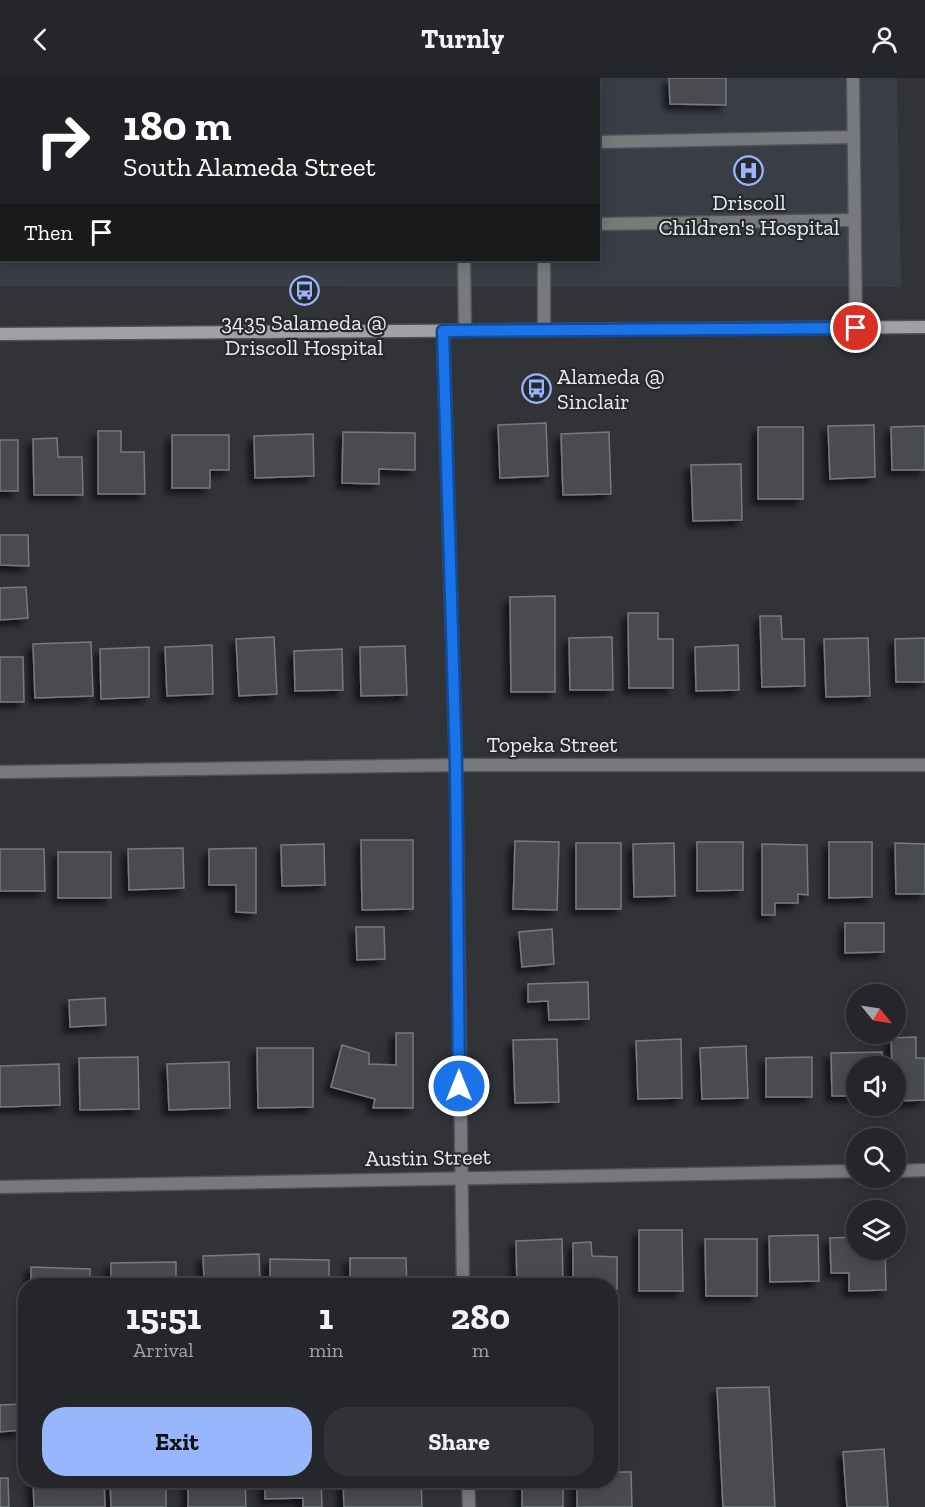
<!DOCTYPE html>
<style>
:root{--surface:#252629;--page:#313235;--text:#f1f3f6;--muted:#a3a5a8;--line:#424346;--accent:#98b6fd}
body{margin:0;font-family:"Zilla Slab",serif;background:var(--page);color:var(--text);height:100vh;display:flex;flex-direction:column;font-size:22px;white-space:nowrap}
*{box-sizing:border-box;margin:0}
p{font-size:20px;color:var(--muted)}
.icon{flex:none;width:33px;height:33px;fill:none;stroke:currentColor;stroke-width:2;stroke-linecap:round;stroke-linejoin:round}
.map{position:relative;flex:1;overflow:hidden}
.side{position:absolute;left:18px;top:1200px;width:600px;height:210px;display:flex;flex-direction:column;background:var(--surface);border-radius:24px;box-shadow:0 3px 15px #0003,0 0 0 2px var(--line)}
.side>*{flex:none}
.guide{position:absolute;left:0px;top:0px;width:600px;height:183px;box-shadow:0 3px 15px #0003,0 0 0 2px var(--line);background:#202124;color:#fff;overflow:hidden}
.needle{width:39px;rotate:120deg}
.fabs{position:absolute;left:846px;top:906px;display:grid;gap:12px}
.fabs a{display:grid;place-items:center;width:60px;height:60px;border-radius:50%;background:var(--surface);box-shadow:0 3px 15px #0003,0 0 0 2px var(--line);font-size:30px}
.pin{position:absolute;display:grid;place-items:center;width:51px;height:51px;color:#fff;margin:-26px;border:3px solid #fff;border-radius:50%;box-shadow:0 2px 6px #0007}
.me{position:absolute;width:66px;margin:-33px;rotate:0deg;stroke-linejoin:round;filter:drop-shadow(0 0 4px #0008)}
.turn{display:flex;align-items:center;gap:21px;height:126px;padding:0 24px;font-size:27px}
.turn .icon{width:78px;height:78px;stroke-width:2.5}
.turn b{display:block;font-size:42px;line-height:51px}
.then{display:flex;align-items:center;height:57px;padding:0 24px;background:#0003;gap:12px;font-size:22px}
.eta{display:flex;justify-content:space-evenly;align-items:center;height:102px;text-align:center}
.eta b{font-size:36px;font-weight:700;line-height:42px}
.action{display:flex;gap:12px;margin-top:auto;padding:12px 24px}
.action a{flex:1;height:69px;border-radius:24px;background:var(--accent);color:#111;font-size:24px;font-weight:700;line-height:69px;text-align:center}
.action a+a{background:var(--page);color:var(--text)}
header{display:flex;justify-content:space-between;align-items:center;height:78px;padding:0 24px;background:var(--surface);font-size:27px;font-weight:700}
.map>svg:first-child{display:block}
.built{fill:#393d46;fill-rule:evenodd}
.building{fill:#4a4c51;stroke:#77797e;stroke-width:1.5;filter:url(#shadow)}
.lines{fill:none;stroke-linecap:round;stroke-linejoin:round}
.lane-casing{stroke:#4f5154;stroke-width:15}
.street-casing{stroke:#4f5154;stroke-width:15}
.secondary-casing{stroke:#4f5154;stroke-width:15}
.lane{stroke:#78797c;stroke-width:12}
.street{stroke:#78797c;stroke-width:12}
.secondary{stroke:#a0a1a5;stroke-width:12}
.route-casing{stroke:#114b97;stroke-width:15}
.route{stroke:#1a73e8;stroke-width:10}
.labels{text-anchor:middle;stroke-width:4.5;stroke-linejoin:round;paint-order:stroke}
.poi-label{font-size:22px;fill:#eaecef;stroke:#27292d}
.street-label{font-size:22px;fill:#eaecef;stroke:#27292d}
</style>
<header><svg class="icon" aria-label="back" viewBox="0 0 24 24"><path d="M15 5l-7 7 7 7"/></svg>Turnly<svg class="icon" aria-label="person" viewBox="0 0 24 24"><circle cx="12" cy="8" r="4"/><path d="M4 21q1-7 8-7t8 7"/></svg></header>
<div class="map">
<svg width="925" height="1429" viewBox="0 0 925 1429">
<defs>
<filter id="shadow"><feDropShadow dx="-5.5" dy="5.5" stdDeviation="3" flood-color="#0009"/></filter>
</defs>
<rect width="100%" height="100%" fill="#313337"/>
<!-- built -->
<path class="built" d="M0 0H897L901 209 0 208ZM2 2H598V182H2Z"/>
<!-- building -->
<g class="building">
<polygon points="669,0 726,0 726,27 670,26"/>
<polygon points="546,345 548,398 500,400 498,347"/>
<polygon points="874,347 875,399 830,401 828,348"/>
<polygon points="925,348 925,392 892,392 891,349"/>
<rect x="758" y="349" width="45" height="72"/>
<polygon points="98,353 121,353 121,374 144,374 145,416 98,416"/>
<polygon points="343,354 415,355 415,392 379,391 379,406 342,405"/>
<polygon points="609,354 611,416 563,417 561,356"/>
<polygon points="313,356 314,398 255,400 254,358"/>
<polygon points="172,357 229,357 229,392 210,392 210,410 172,410"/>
<polygon points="57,360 58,379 82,379 83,417 34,417 33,361"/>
<rect x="0" y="362" width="18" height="51"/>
<polygon points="741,386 742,442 693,443 691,387"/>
<polygon points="0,457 28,457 29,488 0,487"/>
<polygon points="26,509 28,540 0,542 0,510"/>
<polygon points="555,518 555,614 511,614 510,519"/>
<polygon points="628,535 658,535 658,561 673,561 673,610 629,610"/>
<polygon points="760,538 781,538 782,561 804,561 805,608 762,609"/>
<polygon points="274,559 277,616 239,618 236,561"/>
<polygon points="612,559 613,612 570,612 569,560"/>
<polygon points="868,560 870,618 826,619 824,561"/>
<polygon points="925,560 925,604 896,604 895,561"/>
<polygon points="91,564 93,618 35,620 33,566"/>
<polygon points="212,567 213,616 167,618 165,569"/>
<polygon points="738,567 739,612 696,613 695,569"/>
<polygon points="405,568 407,617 361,618 360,569"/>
<polygon points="149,569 149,619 101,621 100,571"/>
<polygon points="342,571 343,612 295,613 294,573"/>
<polygon points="0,579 23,579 24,624 0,624"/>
<polygon points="361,762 413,762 413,831 362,832"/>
<polygon points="515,763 559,764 557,832 513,831"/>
<polygon points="697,764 743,764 743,812 697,813"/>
<polygon points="829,764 872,764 872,819 829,820"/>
<rect x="576" y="765" width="45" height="66"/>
<polygon points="674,765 675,818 634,819 633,766"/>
<polygon points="895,765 925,766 925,816 896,816"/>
<polygon points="324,766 325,807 282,808 281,767"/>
<polygon points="762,766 807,767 808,817 798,816 798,825 775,825 775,837 762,837"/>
<polygon points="183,770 184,810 129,812 128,771"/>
<polygon points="256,770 256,835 236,834 236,807 209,807 209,771"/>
<polygon points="0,771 44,771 45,813 0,813"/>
<rect x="58" y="774" width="53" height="46"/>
<polygon points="845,845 884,845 884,874 845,875"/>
<polygon points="356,849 384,849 385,881 357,882"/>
<polygon points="552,851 554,886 522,889 519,854"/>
<polygon points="588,904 589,941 549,942 548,923 528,924 528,906"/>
<polygon points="105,920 106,947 70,949 69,922"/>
<polygon points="396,955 413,955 413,1030 373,1030 375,1021 331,1009 342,967 369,975 369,986 396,987"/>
<polygon points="916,959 916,980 925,980 925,1022 896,1023 896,988 892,988 891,960"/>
<polygon points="557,961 559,1024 515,1025 513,962"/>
<polygon points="681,961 682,1020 638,1021 636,963"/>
<polygon points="746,968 748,1020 702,1021 700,970"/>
<polygon points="257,970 313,970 313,1029 258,1030"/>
<polygon points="882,974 882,988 856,988 856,1018 832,1018 831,975"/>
<polygon points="138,979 139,1031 80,1032 79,980"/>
<polygon points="812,979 812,1019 766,1019 766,980"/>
<polygon points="229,984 230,1030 169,1032 167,986"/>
<polygon points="59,986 60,1027 0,1029 0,988"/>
<polygon points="639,1152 682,1152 683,1213 639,1213"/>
<polygon points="818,1157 819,1203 770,1204 769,1158"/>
<polygon points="856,1159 856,1172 885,1172 886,1212 849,1213 849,1195 831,1195 830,1160"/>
<polygon points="562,1161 563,1208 517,1208 516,1163"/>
<polygon points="705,1161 757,1161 757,1218 706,1218"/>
<polygon points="591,1164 592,1178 617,1179 617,1211 610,1211 610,1208 573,1208 573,1165"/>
<polygon points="259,1176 260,1208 186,1208 186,1201 204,1201 203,1178"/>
<polygon points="350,1180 406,1180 407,1208 350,1208"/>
<polygon points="270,1181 329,1182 329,1208 270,1208"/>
<polygon points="176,1184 176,1208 111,1208 111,1185"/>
<polygon points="31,1189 90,1191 90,1208 31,1208"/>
<polygon points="769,1309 775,1429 723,1429 717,1310"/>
<polygon points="21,1326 21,1352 0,1354 0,1327"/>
<polygon points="884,1371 888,1429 847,1429 843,1374"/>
<polygon points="610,1394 631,1394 632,1429 577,1429 577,1402 610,1402"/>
<polygon points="0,1400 8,1400 9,1429 0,1429"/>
<polygon points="33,1402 104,1402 105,1429 34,1429"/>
<polygon points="110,1402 166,1402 166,1429 111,1429"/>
<polygon points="188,1402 245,1402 246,1429 188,1429"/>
<polygon points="265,1402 321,1402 322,1429 303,1429 303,1420 265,1421"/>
<polygon points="343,1402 421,1402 422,1429 344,1429"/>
<rect x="522" y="1402" width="41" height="27"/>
</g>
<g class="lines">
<defs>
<g id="lane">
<polyline points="42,0 42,2"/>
<polyline points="95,0 95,2"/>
<polyline points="388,0 388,2"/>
<polyline points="464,0 464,2"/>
<polyline points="542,0 542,2"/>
<polyline points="853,0 856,250"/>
<polyline points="0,35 2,35"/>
<polyline points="598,64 854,59"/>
<polyline points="598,146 855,142"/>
<polyline points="464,182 465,253"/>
<polyline points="544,182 544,253"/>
</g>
<g id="street">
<polyline points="443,253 456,687 463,1208"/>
<polyline points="0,694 456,687 925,687"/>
<polyline points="896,1093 925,1092"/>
<polyline points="0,1109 856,1093"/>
<polyline points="468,1402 469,1429"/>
</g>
<polyline id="secondary" points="0,256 925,249"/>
</defs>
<!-- lane casing -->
<use href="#lane" class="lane-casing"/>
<!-- street casing -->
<use href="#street" class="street-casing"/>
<!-- secondary casing -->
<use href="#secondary" class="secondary-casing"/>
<!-- lane -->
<use href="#lane" class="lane"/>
<!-- street -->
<use href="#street" class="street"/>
<!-- secondary -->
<use href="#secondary" class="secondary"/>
</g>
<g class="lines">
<defs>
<polyline id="route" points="459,1008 456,687 443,253 856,250"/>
</defs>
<!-- route casing -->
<use href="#route" class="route-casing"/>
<!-- route -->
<use href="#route" class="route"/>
</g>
<!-- icons -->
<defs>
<symbol id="hospital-ring" viewBox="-11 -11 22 22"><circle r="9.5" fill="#27292d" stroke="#98b6fd" stroke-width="1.5"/><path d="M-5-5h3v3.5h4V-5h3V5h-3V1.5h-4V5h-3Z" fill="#98b6fd"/></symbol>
<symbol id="bus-ring" viewBox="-11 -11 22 22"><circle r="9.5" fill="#27292d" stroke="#98b6fd" stroke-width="1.5"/><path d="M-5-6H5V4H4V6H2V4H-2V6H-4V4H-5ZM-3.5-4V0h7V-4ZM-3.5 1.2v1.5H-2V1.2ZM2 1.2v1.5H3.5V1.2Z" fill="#98b6fd"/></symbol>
</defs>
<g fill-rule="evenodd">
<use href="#hospital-ring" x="732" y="76" width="33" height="33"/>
<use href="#bus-ring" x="288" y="196" width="33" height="33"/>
<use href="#bus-ring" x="520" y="294" width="33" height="33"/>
</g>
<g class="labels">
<!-- poi labels -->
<g class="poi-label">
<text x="749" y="132">Driscoll<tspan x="749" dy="25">Children's Hospital</tspan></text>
<text x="304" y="252">3435 Salameda @<tspan x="304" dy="25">Driscoll Hospital</tspan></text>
<text x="557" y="306" text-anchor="start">Alameda @<tspan x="557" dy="25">Sinclair</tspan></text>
</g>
<!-- street labels -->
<g class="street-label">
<text x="552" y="674">Topeka Street</text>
<text transform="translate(428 1079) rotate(-1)" y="8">Austin Street</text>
</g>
</g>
</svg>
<div class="fabs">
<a><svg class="needle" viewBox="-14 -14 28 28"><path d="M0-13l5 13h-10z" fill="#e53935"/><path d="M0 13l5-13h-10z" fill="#a3a5a8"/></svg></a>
<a><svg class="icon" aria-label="sound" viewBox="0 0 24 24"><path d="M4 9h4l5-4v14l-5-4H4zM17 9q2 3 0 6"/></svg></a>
<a><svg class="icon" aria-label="search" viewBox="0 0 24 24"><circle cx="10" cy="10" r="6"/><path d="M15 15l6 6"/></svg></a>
<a><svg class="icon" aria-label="layers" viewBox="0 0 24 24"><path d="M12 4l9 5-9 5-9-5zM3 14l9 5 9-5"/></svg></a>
</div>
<div class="pin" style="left:856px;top:250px;background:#d93025"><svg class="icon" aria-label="arrive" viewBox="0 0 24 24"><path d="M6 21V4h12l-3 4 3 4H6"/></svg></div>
<svg class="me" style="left:459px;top:1008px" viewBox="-20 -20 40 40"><circle r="17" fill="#1a73e8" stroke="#fff" stroke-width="3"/><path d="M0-11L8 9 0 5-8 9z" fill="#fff"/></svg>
<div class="guide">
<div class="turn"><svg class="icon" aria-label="right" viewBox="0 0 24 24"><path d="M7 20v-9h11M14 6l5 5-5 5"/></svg><div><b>180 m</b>South Alameda Street</div></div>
<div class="then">Then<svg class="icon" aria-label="arrive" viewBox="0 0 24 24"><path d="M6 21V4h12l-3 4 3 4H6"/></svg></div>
</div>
<section class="side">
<div class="eta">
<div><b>15:51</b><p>Arrival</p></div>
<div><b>1</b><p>min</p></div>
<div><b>280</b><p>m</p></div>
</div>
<div class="action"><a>Exit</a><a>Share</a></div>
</section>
</div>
